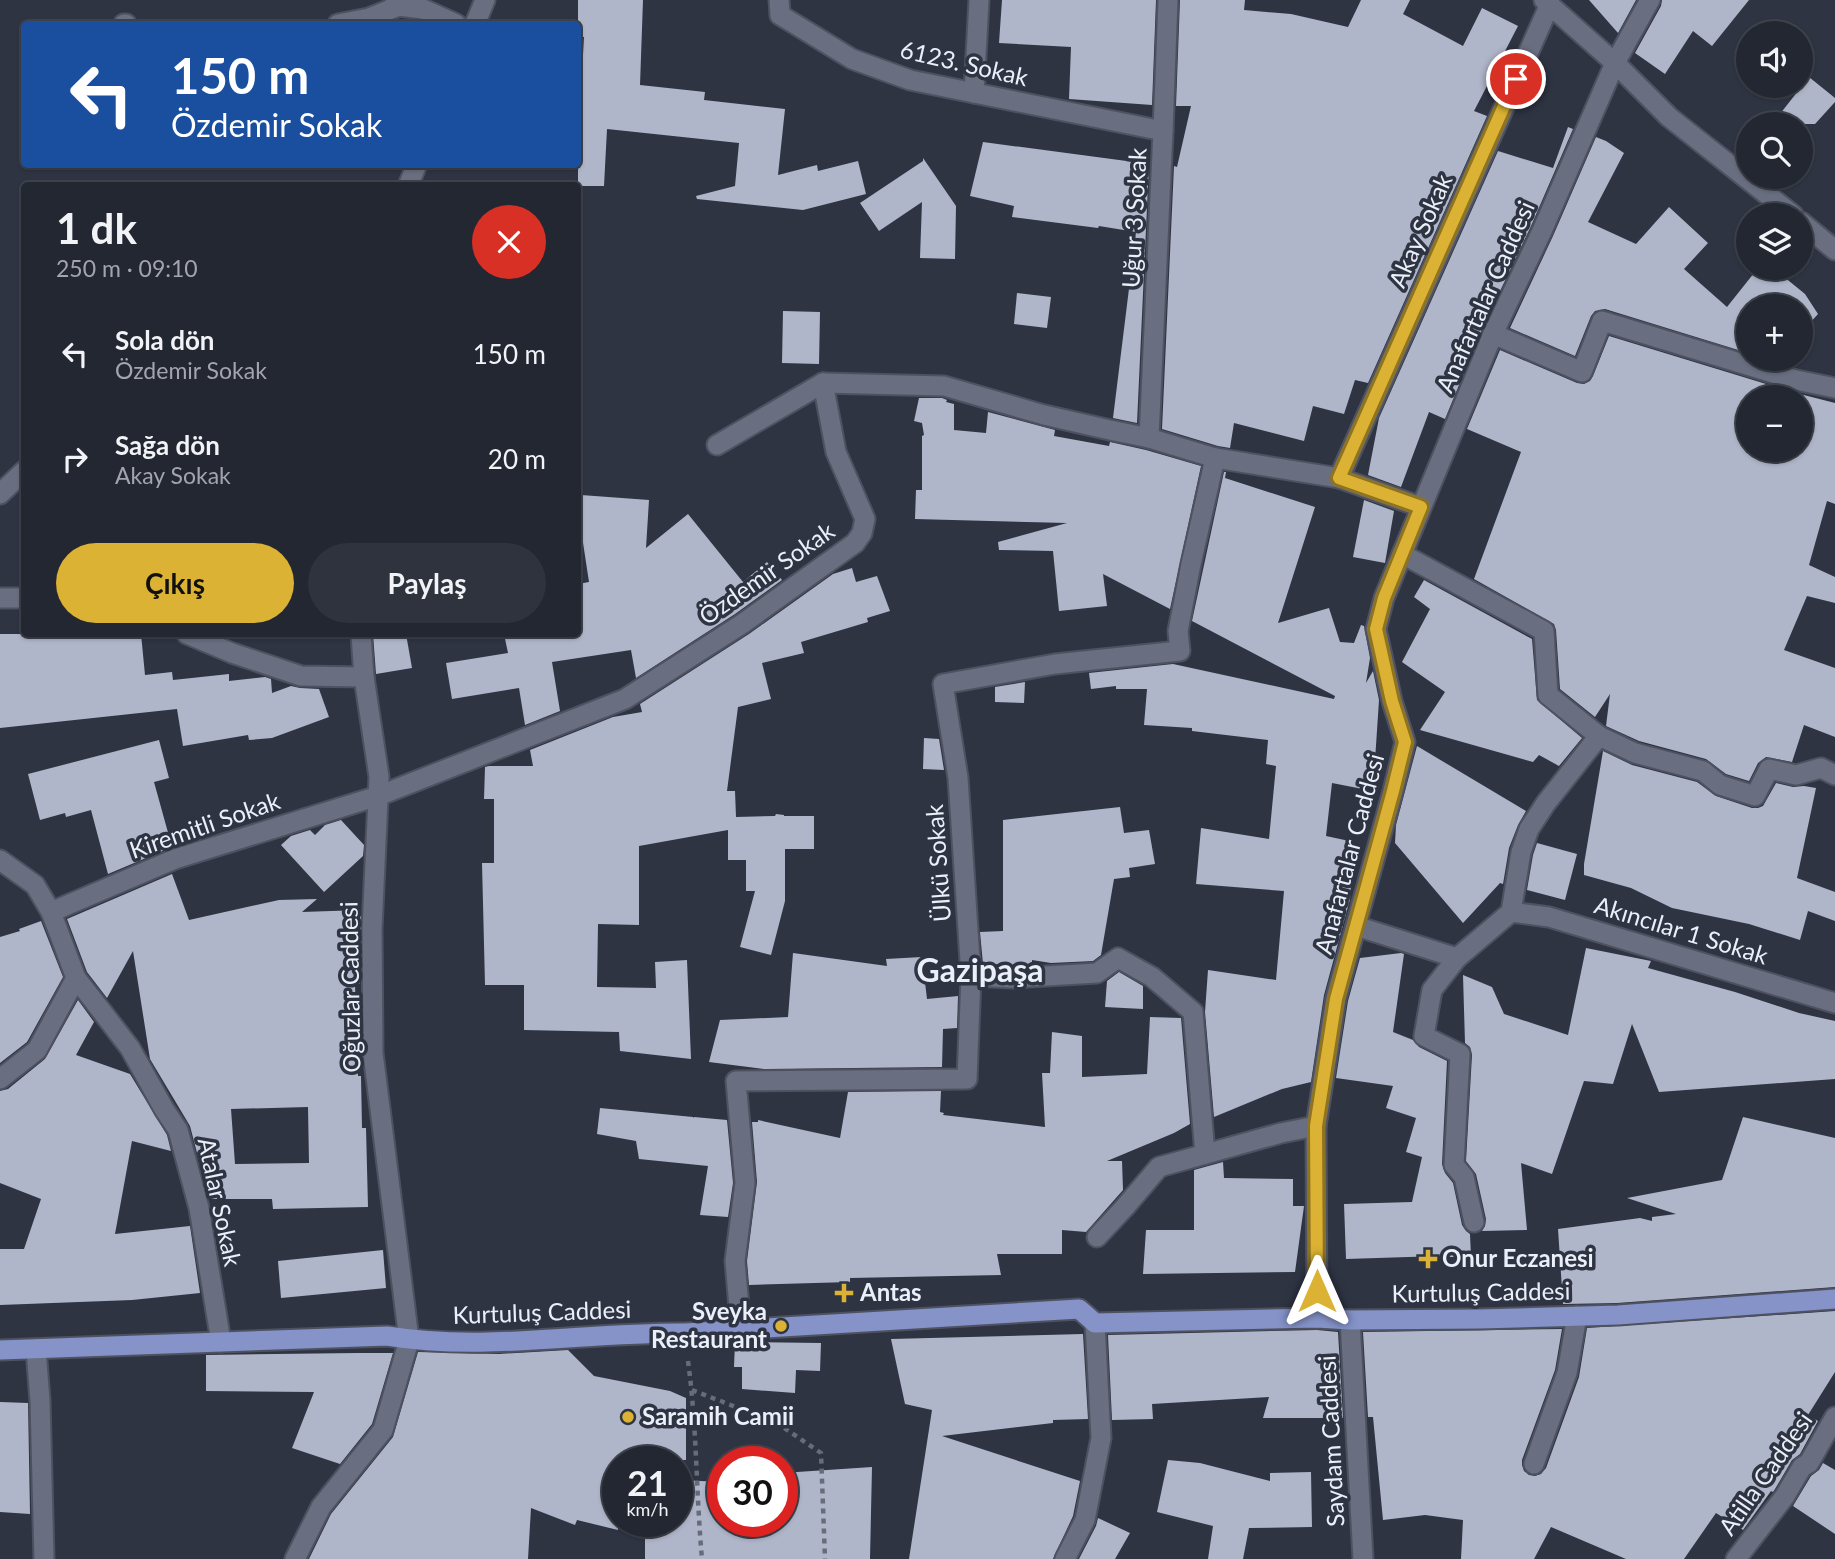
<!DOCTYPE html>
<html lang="tr">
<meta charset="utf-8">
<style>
:root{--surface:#232732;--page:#2f333e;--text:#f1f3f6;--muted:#a3a5ac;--line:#40444d;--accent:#dbb233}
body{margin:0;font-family:Lato,sans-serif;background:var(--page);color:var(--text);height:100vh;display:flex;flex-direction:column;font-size:26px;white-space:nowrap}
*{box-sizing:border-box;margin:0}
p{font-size:23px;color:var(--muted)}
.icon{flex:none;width:38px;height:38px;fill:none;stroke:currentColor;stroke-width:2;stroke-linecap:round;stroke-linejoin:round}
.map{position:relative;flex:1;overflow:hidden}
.drawer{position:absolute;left:21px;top:182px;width:560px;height:455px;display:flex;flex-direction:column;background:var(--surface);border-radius:7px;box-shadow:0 2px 5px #0004,0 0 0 2px var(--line)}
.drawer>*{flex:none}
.hud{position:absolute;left:21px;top:21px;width:560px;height:147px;border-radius:7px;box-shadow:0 2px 5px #0004,0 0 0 2px var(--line);background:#1a4fa0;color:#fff;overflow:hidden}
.buttons{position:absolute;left:1736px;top:21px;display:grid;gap:14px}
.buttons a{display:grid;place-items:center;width:77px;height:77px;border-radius:50%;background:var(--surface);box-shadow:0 2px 5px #0004,0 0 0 2px var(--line);font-size:35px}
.speed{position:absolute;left:602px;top:1446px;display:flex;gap:14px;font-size:35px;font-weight:700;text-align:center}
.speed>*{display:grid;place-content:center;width:91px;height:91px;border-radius:50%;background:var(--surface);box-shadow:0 2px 5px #0004,0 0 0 2px var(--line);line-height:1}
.speed small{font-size:18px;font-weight:400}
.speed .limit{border:10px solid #d22;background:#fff;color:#111}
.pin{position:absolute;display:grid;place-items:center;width:60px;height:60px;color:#fff;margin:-30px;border:4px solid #fff;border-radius:50%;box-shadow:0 2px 7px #0007}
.me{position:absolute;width:77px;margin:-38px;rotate:0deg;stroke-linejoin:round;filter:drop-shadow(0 0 5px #0008)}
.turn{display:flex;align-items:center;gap:24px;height:147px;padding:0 35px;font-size:32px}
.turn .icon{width:91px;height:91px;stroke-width:2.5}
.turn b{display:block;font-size:49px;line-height:60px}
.round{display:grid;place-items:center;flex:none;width:74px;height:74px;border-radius:37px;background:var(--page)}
.overview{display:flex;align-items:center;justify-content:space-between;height:119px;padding:0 35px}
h1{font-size:42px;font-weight:700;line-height:52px}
.action{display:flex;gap:14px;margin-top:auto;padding:14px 35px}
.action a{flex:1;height:80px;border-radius:42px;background:var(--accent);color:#111;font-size:28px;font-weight:700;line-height:80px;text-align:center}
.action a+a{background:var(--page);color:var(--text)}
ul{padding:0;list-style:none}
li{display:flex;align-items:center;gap:21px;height:105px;padding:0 35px}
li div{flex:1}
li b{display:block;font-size:26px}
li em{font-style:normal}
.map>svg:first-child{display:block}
.building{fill:#b0b6c9;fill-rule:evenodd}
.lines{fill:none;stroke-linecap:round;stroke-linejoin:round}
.minor-casing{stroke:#4e5260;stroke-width:23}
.primary-casing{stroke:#4e5260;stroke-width:23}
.path{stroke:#686c7a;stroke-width:4.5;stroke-dasharray:5 5;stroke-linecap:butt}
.minor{stroke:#696e80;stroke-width:19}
.primary{stroke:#8593c9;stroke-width:19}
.route-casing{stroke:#8e7421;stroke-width:18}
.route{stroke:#dbb233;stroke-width:12}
.poi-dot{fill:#dbb233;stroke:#2f3443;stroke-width:2.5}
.labels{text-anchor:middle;stroke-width:7;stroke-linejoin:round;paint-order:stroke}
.street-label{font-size:24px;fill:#ebeff9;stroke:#2f3443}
.poi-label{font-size:24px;font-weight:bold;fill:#ebeff9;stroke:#2f3443;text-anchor:start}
.district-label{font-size:32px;font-weight:bold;fill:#ebeff9;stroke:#2f3443}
</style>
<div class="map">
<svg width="1835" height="1559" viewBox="0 0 1835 1559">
<rect width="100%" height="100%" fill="#2f3443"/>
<!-- building -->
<g class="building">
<polygon points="578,0 643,0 640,85 705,92 704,100 785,109 778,175 817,165 818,171 858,161 866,194 803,210 697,199 696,196 735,186 739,143 607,129 604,186 578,186 578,91 581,91 584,37 578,37"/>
<polygon points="1002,0 1156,0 1152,105 1069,99 1071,47 999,43"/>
<polygon points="1180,0 1245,0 1244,10 1291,14 1348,27 1361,0 1410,0 1403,14 1463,46 1482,8 1518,26 1474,111 1487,116 1368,383 1355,380 1344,414 1313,406 1304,441 1234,423 1230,448 1218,446 1162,429 1174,166 1177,167 1191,106 1176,106"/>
<polygon points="1589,0 1636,0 1618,33"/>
<polygon points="1662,0 1749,0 1712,46 1693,31 1665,74 1635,53 1661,6"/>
<polygon points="1809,77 1835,98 1835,102 1815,124 1772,124"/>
<polygon points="1568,127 1573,129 1531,226 1482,329 1445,419 1429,412 1401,487 1368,475 1379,418 1498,151 1553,168"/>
<polygon points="1596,137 1606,141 1624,153 1588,222 1636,244 1669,207 1708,243 1684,269 1727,307 1758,268 1773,268 1805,294 1818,314 1808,325 1809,337 1801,352 1801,306 1748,306 1748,353 1605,309 1595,311 1591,316 1575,356 1510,328 1553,236"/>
<polygon points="983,142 1149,164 1137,423 1113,418 1136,232 1099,226 1098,228 1012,217 1014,206 970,196"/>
<polygon points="923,158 956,206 955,259 920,258 922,202 879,231 860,203 923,161"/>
<polygon points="1017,293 1051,297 1047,328 1014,324"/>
<polygon points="783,311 820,312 819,364 782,363"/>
<path d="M1609 336 1792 392 1835 403V504L1827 501 1809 565 1835 577V603L1807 596 1784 650 1835 668V737L1804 725 1792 762 1766 757 1758 763 1749 781 1726 774 1706 759 1639 741 1606 726 1610 694 1595 717 1560 689 1556 630 1554 624 1474 579 1521 452 1467 429 1500 350 1577 383 1584 384 1590 381 1593 376ZM1748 397H1801V450H1748Z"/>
<polygon points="919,398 942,398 947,400 946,402 954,404 954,430 986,433 988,412 1055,430 1054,436 1109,446 1110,442 1146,450 1201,466 1170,609 1103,574 1107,606 1059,611 1053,551 999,550 998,542 1067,523 915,519 916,490 922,490 922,436 924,435 922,423 914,421"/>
<polygon points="1224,472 1226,472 1225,478 1315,507 1278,623 1329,608 1340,642 1354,643 1361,625 1364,626 1370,658 1366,683 1373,671 1379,700 1373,791 1332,783 1326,836 1354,842 1350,899 1324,995 1311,1082 1282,1089 1214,1117 1205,1012 1208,970 1276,980 1284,891 1196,884 1201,828 1269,839 1276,766 1266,764 1268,740 1192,731 1192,728 1144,725 1147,689 1116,689 1116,686 1091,689 1089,673 1173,664 1334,699 1335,696 1192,621"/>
<polygon points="581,495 649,500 646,548 688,514 743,582 767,562 782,580 735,614 636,678 631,650 552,662 560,711 525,725 519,688 452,699 446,663 508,653 504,634 578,634 578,584 589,582 580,523"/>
<polygon points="1364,500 1394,511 1385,563 1353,557"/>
<polygon points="852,568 856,582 877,576 890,611 867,618 868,622 801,642 804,653 762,663 771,699 738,707 727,791 735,791 736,817 775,816 776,814 784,815 784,816 814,816 814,849 785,849 785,901 771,955 740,947 755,891 746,891 746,860 728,860 728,830 639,846 639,925 598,924 597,987 656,988 655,962 687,960 691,1059 620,1051 619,1032 524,1030 524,985 485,985 482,863 494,863 494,799 484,799 485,767 489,766 533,766 530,750 613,717 642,712 640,704 749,634 833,574"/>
<polygon points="1424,580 1532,639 1537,700 1582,738 1559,766 1539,755 1533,762 1420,730 1445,692 1402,662 1430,609 1414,597"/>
<polygon points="0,634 141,634 145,675 172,672 173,680 229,674 229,681 265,677 271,679 272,693 291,686 300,688 319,689 329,717 272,738 249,740 248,735 183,746 177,709 0,728"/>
<polygon points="373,634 406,634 412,668 376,674"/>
<polygon points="1025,682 1024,703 995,702 995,687"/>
<polygon points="924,738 939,739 944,770 923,769"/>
<polygon points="159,740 169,778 154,782 172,847 108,874 91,810 66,817 65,813 40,820 28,774"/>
<polygon points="1417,746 1526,811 1518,825 1509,848 1503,884 1500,883 1463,923 1395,843 1396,825"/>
<polygon points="1603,751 1632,765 1697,782 1716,796 1752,808 1758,808 1763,806 1776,783 1793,787 1804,786 1816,788 1797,878 1835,892 1835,921 1808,911 1800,940 1749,924 1672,908 1631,888 1584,875 1584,864"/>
<polygon points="1120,807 1124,833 1149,830 1155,864 1129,868 1130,877 1114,879 1101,955 1093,961 1051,963 1032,960 1032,965 983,964 980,932 1003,931 1003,820"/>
<polygon points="341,820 364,845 363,856 324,892 281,845 291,836 310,830 315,835 325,825"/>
<polygon points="1537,843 1577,854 1565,900 1527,890 1533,855"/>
<path d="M172 874 189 920 279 900 317 899 302 912 361 910 360 984H355L358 1076H361L362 1128H366L368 1207 273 1209 272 1199H209L204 1181V1167L201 1168 190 1126 150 1059 133 951 107 998 87 972 67 919ZM308 1107 309 1163 235 1164 231 1109Z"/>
<polygon points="41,921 63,977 27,1042 0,1063 0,937 20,931 19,929"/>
<polygon points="1586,948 1651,961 1648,968 1735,992 1799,1013 1835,1021 1835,1079 1659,1092 1632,1024 1613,1084 1584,1081 1552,1174 1521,1163 1527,1230 1482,1231 1485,1226 1486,1219 1476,1174 1466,1161 1472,1055 1470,1047 1465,1043 1463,975 1492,987 1504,1014 1568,1035"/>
<polygon points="793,953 887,966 886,959 922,957 927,999 958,996 957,1028 943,1029 942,1067 764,1069 709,1062 720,1020 788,1017"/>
<polygon points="1401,953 1404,954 1393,1032 1413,1040 1419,1047 1447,1061 1442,1164 1445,1173 1453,1183 1462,1225 1466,1231 1470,1234 1471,1257 1440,1257 1440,1256 1346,1259 1344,1204 1412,1202 1422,1157 1406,1152 1416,1118 1386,1108 1393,1086 1336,1078 1348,1001 1360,958"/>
<polygon points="1119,972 1143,986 1143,1009 1105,1007 1107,981"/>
<polygon points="78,1000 94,1022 76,1055 130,1074 167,1135 171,1151 132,1141 115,1234 190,1226 200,1293 132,1300 0,1305 0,1249 24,1249 41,1199 0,1183 0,1091 8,1089 45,1059"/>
<polygon points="1150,1017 1181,1018 1190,1124 1174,1133 1107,1161 1122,1161 1123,1190 1086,1232 1062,1230 1062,1254 997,1254 1001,1275 850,1278 850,1282 749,1285 747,1261 757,1182 752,1122 758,1122 758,1120 840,1138 848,1092 941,1091 940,1112 944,1113 943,1115 1045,1127 1042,1073 1050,1073 1052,1032 1082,1036 1082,1077 1147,1074"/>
<polygon points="600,1108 693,1117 693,1118 694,1117 727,1120 733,1183 728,1217 700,1215 708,1166 639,1159 636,1141 597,1134"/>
<polygon points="1743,1117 1835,1138 1835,1287 1617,1303 1563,1304 1558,1229 1640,1218 1652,1221 1652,1217 1676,1214 1627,1198 1722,1180"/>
<polygon points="1223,1162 1224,1178 1293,1179 1293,1206 1304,1206 1295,1272 1143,1274 1146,1230 1194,1230 1194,1170"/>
<polygon points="383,1250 386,1288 281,1298 278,1261"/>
<polygon points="1835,1311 1835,1372 1808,1415 1818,1421 1800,1454 1792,1460 1775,1489 1773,1492 1771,1491 1743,1530 1716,1513 1684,1559 1626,1559 1551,1527 1534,1559 1461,1559 1463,1520 1425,1515 1383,1520 1373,1417 1368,1417 1363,1332 1562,1329 1555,1370 1522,1460 1522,1465 1524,1471 1529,1475 1535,1476 1541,1474 1546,1468 1579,1377 1587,1328"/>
<polygon points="1317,1330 1338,1332 1343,1418 1263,1418 1269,1397 1152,1404 1153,1419 1112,1420 1108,1335"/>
<polygon points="1083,1334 1088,1419 1053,1420 1053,1423 942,1436 1080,1481 1073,1516 1053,1559 909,1559 932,1410 905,1404 891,1339"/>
<polygon points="735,1342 821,1343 820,1371 796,1370 795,1393 742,1389 742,1367 734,1367"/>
<polygon points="568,1350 594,1376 670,1391 686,1398 686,1460 618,1460 618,1530 577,1520 575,1525 531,1508 528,1559 309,1559 331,1514 393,1437 418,1352 499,1354"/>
<polygon points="358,1353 393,1353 372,1424 340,1464 292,1448 314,1392 206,1391 206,1355"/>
<polygon points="0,1402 28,1403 30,1514 0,1512"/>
<polygon points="1168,1460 1200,1463 1270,1481 1270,1473 1311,1472 1312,1527 1249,1528 1243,1559 1208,1559 1213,1526 1157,1512"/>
<polygon points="1823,1463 1835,1470 1835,1534 1793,1506 1811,1476 1819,1470"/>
<polygon points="872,1467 870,1559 645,1559 645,1521 677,1521 677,1480 723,1482 723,1521 782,1521 782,1473"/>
<polygon points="1098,1518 1130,1533 1115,1559 1079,1559 1096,1526"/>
</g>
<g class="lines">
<defs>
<g id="minor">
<polyline points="395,0 399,6 423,9 456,24"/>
<polyline points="779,0 780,15 852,59 910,80 1163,131"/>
<polyline points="1544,0 1615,63 1669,117 1793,215"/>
<polyline points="124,24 126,24"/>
<polyline points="338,24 369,18 399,6"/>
<polyline points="475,24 485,0"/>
<polyline points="974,93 979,0"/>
<polyline points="408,186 417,164"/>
<polyline points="1801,222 1835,250"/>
<polyline points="1493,334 1582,372 1602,321 1796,380 1835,388"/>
<polyline points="823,383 944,386 1044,415 1110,430 1149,438 1215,458 1339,478 1421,507"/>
<polyline points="1149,438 1163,131 1168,0"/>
<polyline points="717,445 823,383"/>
<polyline points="1339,478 1550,4"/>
<polyline points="0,494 24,471"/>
<polyline points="1402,554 1544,631 1548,695 1599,736"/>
<polyline points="0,598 24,598"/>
<polyline points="187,634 232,653 301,676 364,677"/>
<polyline points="0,860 35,885 51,912 76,978 130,1048 164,1109 178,1130 199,1208 221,1342"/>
<polyline points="51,912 175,859 378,796 625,699 742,624 855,543 862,533 865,519 836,452 823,383"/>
<polyline points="1511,912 1549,917 1835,1003"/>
<polyline points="1356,926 1457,958 1511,912 1521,852 1529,829 1546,803 1599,736 1635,753 1703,771 1720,785 1755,796 1769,769 1796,775 1821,768 1835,775"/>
<polyline points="1457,958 1432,990 1424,1036 1460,1054 1454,1165 1464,1177 1474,1222"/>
<polyline points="971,976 1013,978 1097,973 1118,958 1152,977 1193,1012 1205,1154"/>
<polyline points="0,1079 37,1050 76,978"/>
<polyline points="1097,1237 1125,1207 1159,1167 1281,1133 1316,1126"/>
<polyline points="1317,1318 1316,1126 1336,998 1393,791 1405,742 1392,701 1376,629 1384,598 1493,334 1542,231 1615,63 1650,0"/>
<polyline points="1350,1320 1363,1559"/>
<polyline points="741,1330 735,1261 745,1183 736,1081 967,1079 971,976 958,778 943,684 1055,664 1180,651 1178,631 1191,564 1215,458"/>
<polyline points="36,1349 40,1401 44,1559"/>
<polyline points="1534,1464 1567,1373 1577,1316"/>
<polyline points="295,1559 321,1507 383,1430 409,1340 373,1053 372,929 379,777 364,677 361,634"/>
<polyline points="1065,1559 1085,1520 1101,1438 1095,1323"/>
<polyline points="1736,1559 1785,1496 1802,1467 1809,1463 1835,1417"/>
</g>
<path id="primary" d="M0 1350 387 1336C485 1352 586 1332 685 1333L1079 1309 1095 1323 1317 1318 1350 1320 1480 1319 1618 1315 1835 1299"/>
</defs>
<!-- minor casing -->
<use href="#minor" class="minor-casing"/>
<!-- primary casing -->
<use href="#primary" class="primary-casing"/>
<!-- path -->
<g class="path">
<path d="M688 1361C697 1427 696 1493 702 1559"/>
<polyline points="692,1390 777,1423 821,1453 825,1559"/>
</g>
<!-- minor -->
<use href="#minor" class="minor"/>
<!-- primary -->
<use href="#primary" class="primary"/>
</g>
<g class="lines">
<defs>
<polyline id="route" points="1317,1291 1316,1126 1336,999 1393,791 1405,742 1392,701 1376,629 1384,598 1421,507 1339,478 1516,79"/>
</defs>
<!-- route casing -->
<use href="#route" class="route-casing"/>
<!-- route -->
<use href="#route" class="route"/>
</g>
<!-- markers -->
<g class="poi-dot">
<path d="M1424.5 1248.5h7v7h7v7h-7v7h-7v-7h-7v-7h7z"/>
<path d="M840.5 1282.5h7v7h7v7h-7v7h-7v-7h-7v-7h7z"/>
<circle cx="781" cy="1326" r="7"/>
<circle cx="628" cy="1417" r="7"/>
</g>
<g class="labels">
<!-- street labels -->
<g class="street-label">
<text transform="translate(964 64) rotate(13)" y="8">6123. Sokak</text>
<text transform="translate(1135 218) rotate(-87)" y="8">Uğur 3 Sokak</text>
<text transform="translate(1421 231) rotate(-66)" y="8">Akay Sokak</text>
<text transform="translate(1486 297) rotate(-66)" y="8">Anafartalar Caddesi</text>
<text transform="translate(767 574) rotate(-35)" y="8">Özdemir Sokak</text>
<text transform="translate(205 826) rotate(-19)" y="8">Kiremitli Sokak</text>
<text transform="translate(1350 854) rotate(-75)" y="8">Anafartalar Caddesi</text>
<text transform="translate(939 863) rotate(-94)" y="8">Ülkü Sokak</text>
<text transform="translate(1681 931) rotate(17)" y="8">Akıncılar 1 Sokak</text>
<text transform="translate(351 987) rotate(-91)" y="8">Oğuzlar Caddesi</text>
<text transform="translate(219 1202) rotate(78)" y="8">Atalar Sokak</text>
<text transform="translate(1481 1293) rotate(-1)" y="8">Kurtuluş Caddesi</text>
<text transform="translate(542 1313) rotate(-2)" y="8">Kurtuluş Caddesi</text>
<text transform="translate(1332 1441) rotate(-93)" y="8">Saydam Caddesi</text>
<text transform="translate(1766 1474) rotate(-55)" y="8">Atilla Caddesi</text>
</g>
<!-- poi labels -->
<g class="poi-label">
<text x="1442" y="1267">Onur Eczanesi</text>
<text x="860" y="1301">Antas</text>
<text x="767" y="1320" text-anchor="end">Sveyka<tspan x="767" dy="28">Restaurant</tspan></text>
<text x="642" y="1425">Saramih Camii</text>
</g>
<!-- district labels -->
<g class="district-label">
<text x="980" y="982">Gazipaşa</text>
</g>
</g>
</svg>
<div class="buttons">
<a><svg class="icon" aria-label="sound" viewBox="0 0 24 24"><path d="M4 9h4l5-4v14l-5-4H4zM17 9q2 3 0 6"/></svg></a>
<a><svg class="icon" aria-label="search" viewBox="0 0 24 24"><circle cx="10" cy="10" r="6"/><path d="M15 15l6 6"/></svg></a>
<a><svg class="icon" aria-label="layers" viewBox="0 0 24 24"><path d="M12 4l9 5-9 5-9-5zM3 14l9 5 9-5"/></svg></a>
<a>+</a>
<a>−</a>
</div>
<div class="speed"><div>21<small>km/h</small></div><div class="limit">30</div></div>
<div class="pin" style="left:1516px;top:79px;background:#d93025"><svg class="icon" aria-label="arrive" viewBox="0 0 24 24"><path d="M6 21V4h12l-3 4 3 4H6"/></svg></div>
<svg class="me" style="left:1317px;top:1291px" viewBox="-20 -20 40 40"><path d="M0-17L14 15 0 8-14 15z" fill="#dbb233" stroke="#fff" stroke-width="4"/></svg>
<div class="hud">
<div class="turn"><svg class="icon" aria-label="left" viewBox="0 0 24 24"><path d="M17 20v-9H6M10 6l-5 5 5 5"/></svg><div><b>150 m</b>Özdemir Sokak</div></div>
</div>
<section class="drawer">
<div class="overview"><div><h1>1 dk</h1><p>250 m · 09:10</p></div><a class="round" style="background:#d93025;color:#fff"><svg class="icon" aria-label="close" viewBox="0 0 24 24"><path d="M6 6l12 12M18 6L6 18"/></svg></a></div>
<ul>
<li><svg class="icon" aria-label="left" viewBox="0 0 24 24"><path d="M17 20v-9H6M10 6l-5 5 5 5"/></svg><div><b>Sola dön</b><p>Özdemir Sokak</p></div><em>150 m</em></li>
<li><svg class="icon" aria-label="right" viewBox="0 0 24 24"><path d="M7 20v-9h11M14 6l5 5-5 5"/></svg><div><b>Sağa dön</b><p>Akay Sokak</p></div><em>20 m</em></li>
</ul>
<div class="action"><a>Çıkış</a><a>Paylaş</a></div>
</section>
</div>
